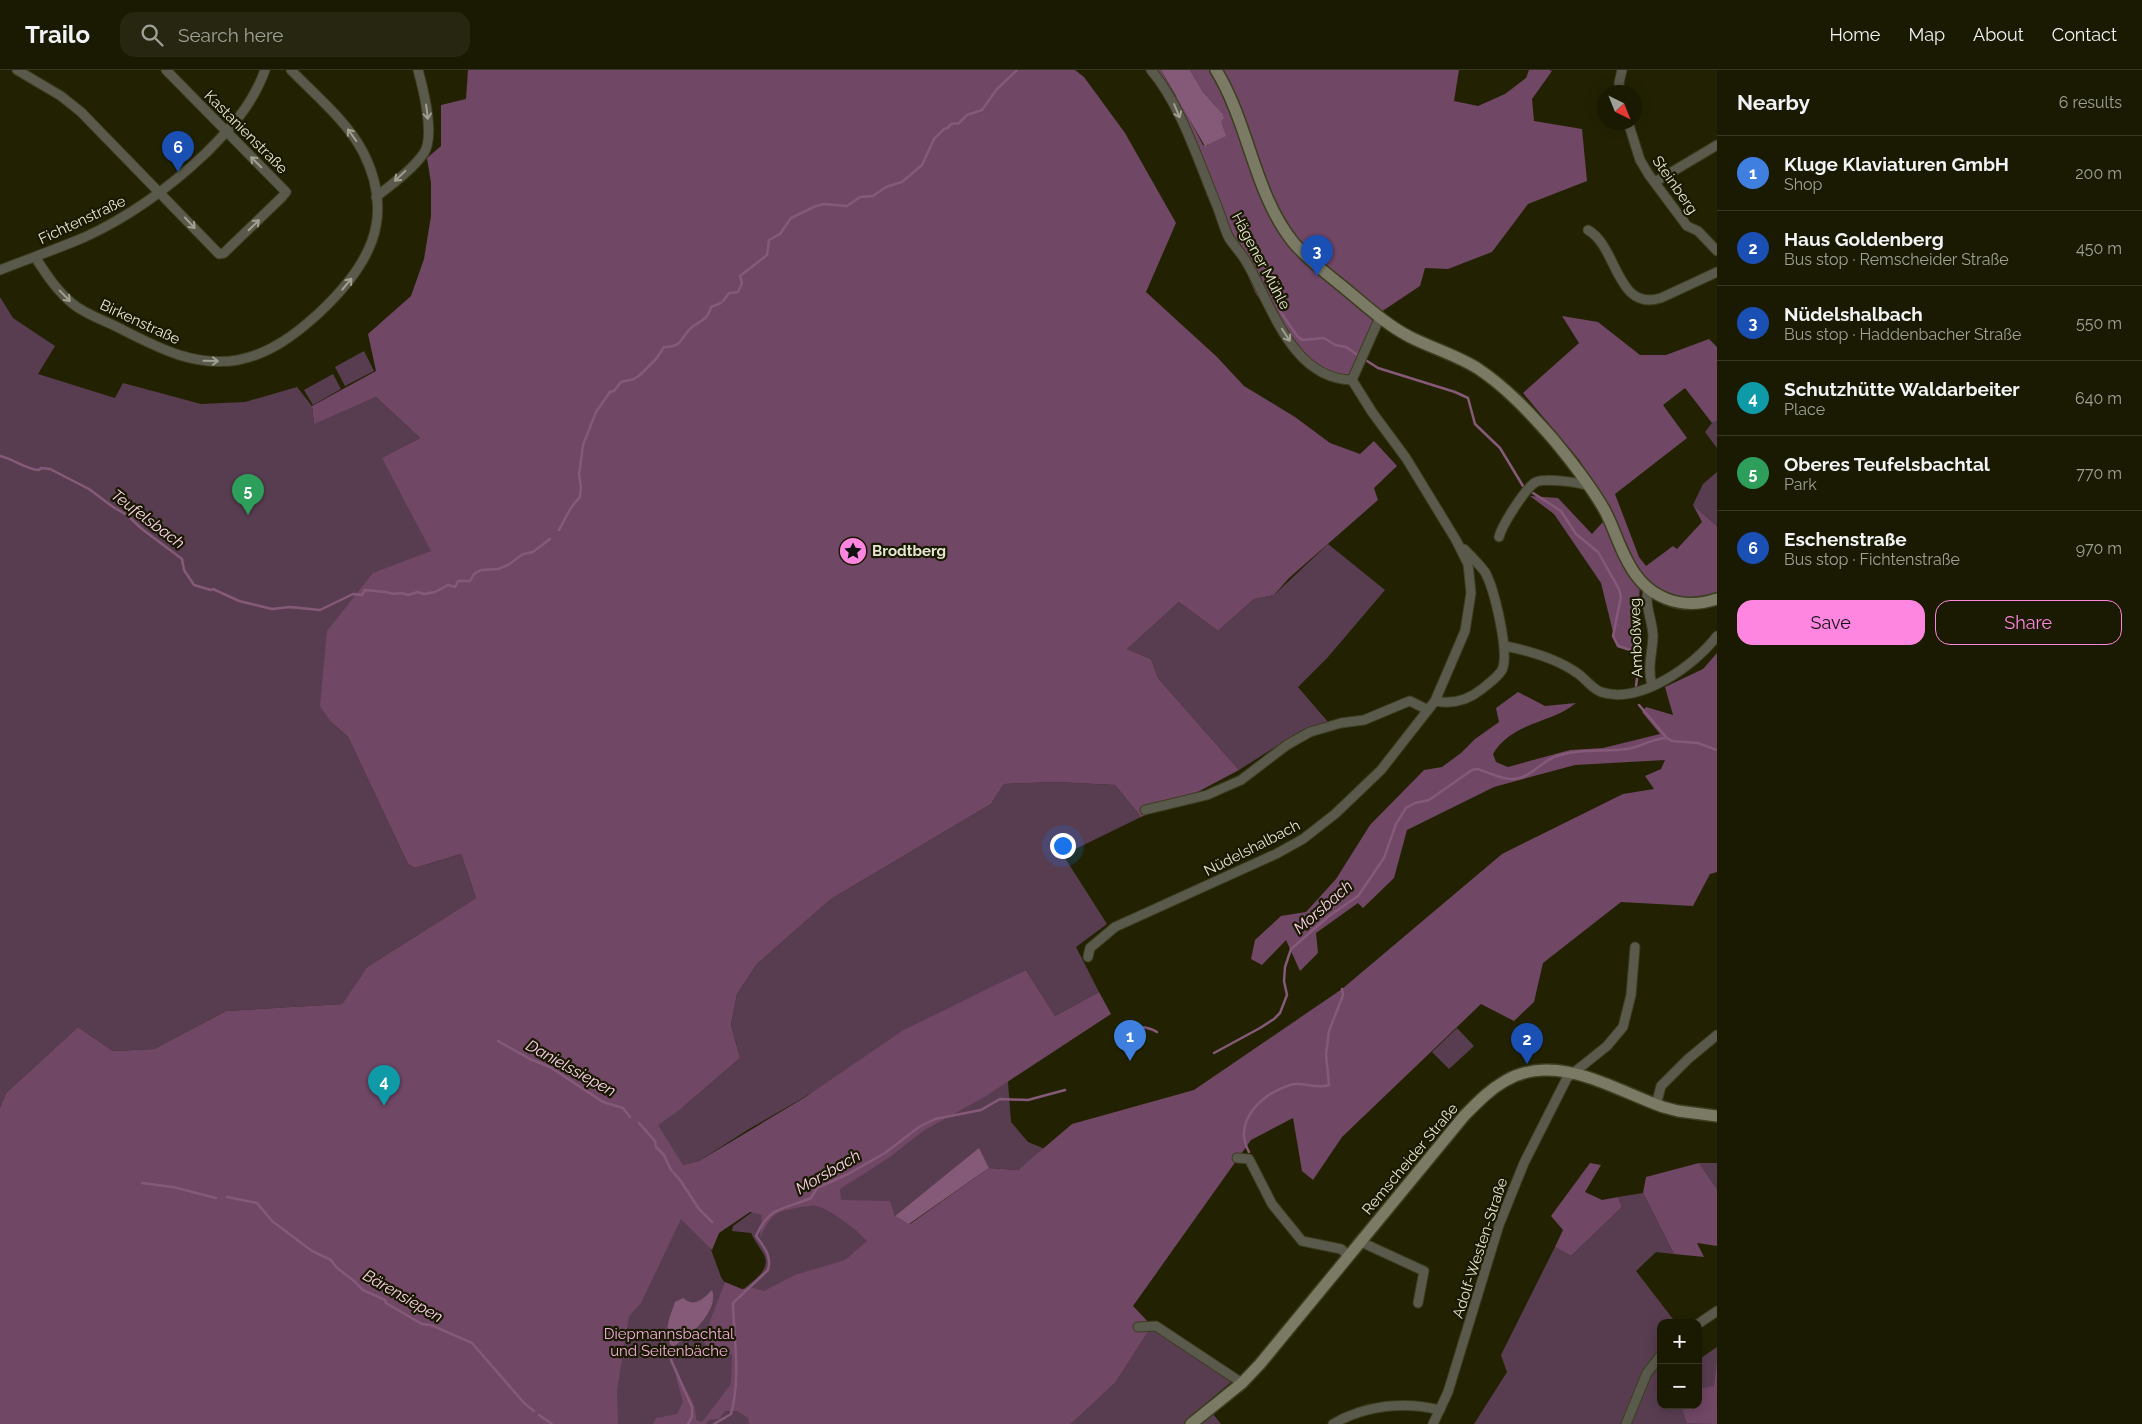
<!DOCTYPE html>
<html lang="en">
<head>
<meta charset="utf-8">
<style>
	:root { --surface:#1a1a02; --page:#272711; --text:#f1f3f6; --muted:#9fa199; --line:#383824; --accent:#fe86e0 }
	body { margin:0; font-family:Raleway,sans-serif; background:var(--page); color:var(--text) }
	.controls { position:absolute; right:15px; bottom:15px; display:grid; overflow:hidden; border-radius:10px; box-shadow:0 2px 12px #0003 }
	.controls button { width:45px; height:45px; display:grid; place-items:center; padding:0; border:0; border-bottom:1px solid var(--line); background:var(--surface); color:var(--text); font:25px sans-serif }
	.compass { position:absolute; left:1597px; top:15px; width:45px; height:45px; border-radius:50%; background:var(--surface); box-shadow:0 2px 12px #0003; rotate:137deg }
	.you { position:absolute; left:1062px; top:775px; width:18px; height:18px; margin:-12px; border:4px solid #fff; border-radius:50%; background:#1a73e8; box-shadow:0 0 0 8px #1a73e833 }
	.badge { display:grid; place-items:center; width:32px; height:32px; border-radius:50%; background:var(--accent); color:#fff; font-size:16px; font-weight:700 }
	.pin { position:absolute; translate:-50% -41px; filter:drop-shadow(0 1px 2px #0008) }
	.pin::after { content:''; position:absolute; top:26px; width:18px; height:15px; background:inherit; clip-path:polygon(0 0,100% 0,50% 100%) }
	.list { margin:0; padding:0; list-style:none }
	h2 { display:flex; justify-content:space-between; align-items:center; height:65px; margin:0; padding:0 20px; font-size:21px }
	h2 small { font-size:16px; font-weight:400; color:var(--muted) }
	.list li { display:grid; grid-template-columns:32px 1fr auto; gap:15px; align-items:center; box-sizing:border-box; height:75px; padding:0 20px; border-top:1px solid var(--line) }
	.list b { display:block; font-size:19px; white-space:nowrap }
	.list p { margin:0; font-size:16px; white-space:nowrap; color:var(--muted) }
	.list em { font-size:16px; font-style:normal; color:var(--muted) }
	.actions { display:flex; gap:10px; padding:15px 20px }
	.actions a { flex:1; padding:11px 0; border:1px solid var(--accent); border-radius:15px; text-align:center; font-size:18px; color:var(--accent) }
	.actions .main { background:var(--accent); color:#111 }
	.icon { flex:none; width:28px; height:28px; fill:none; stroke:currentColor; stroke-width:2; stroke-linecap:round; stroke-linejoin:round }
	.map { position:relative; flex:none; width:1717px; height:1354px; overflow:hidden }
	header { display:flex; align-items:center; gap:30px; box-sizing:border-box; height:70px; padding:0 25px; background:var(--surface); border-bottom:1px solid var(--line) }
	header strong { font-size:24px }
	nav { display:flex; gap:28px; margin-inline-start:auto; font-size:18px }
	.search { width:350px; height:45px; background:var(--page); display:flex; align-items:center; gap:12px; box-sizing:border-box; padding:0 18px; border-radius:15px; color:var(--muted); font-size:19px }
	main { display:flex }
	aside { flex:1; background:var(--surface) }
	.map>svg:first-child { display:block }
	.green { fill:#583d50 }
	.forest { fill:#704765 }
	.water { fill:#855a79 }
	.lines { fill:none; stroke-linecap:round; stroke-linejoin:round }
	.stream { stroke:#855a79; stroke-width:2.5 }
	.street-casing { stroke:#3d3d20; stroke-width:11 }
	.secondary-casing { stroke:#3d3d20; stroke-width:14 }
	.street { stroke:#5a5a4c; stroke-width:9 }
	.secondary { stroke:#7b7b65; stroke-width:11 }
	.oneway { stroke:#a0a090 }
	.labels { text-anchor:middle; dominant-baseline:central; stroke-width:4.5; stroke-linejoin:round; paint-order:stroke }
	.street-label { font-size:15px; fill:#e5e6d4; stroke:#191800 }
	.poi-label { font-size:15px; font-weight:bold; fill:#e5e6d4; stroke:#191800; text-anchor:start }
	.park-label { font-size:15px; fill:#f2aedf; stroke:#191800 }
	.water-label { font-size:16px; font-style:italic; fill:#fdd3f0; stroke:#191800 }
</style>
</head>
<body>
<header>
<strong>Trailo</strong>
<div class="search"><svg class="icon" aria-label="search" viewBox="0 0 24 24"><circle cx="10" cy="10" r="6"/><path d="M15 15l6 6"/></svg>Search here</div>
<nav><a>Home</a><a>Map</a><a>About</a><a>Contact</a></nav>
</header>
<main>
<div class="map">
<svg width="1717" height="1354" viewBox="0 0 1717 1354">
	<rect width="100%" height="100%" fill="#222203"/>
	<g class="green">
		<path d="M0,227L13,248L55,276L38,304L115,328L123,313L201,334L245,332L297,317L312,336L314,353L376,327L420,368L383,388L432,481L330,651L348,667L408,794L415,798L461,784L476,828L367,897L342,934L226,941L154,979L113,981L78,957L6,1023L0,1038Z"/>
		<path d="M364,281L374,301L345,316L335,297Z"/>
		<path d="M333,304L341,319L313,335L304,320Z"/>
		<path d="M1717,351V378L1705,362L1712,353Z"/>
		<path d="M1717,402V456L1693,435L1703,414Z"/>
		<path d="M1328,474L1385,520L1328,587L1298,617L1328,652L1302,660L1239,700L1158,608L1151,589L1127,579L1179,532L1218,561L1254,529L1274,525Z"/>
		<path d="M1055,712L1115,715L1141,747L1063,785L1107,854L1076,877L1099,922L1055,946L1026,900L749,1059L699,1091L683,1095L678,1089L721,1207L725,1213L742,1220C753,1211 773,1199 763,1183C759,1176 754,1170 751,1163L732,1161L733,1156L755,1140L1006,985L1011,1052L1028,1072L1045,1079L1018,1100L989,1098L979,1079L895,1146L894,1142L898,1192L769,1354H538L643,1063L681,1039L740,988L731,955L737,924L757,894L831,829L991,734L1004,714Z"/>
		<path d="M1457,958L1474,976L1449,999L1432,982Z"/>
		<path d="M1699,1093H1717V1119Z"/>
		<path d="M1643,1123L1674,1184L1656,1182L1636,1201L1676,1253H1661V1335H1698V1290L1717,1277V1354H1474L1507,1302L1501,1285L1555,1177L1571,1186L1622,1137L1618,1127Z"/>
		<path d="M1152,1256L1231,1312L1205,1334L1221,1354H1071L1115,1313Z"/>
	</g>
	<g class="forest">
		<path d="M468,0H1075L1084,7L1125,63L1176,153L1146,222L1217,287L1244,316L1295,347L1330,373L1360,384L1374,371L1397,396L1374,418L1378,430L1289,508L1274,525L1254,529L1218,561L1179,532L1127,579L1151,589L1158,608L1239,700L1192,725L1141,747L1115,715L1055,712L1004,714L991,734L831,829L757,894L737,924L731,955L740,988L681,1039L658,1055L683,1095L699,1091L807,1026L902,961L1026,900L1055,946L1099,922L1111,944L986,1026L923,1061L890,1087L840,1119L841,1130L890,1131L895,1146L910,1154L989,1098L1018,1100L1072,1054L1194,1020L1342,919L1502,784L1623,724L1654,719L1645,706L1661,699L1665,690L1575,695L1494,717L1407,760L1394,808L1363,838L1358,833L1316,863L1318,883L1300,901L1286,870L1262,895L1251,889L1255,870L1281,846L1306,842L1336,809L1370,755L1424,700L1442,697L1461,683L1475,669L1499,652L1496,638L1518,622L1545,636L1576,633C1551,654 1513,651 1493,684L1496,692L1508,697L1570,680L1603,678L1660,664L1642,642L1646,637L1673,645L1665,617L1703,599L1717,583V802L1710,804L1693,836L1621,832L1543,893L1534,932L1514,951L1481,934L1342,1067L1313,1110L1302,1101L1293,1048L1251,1070L1133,1236L1152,1256L1115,1313L1071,1354H749L748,1348L737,1341H725L719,1349L709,1350L706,1354H653L656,1348L677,1344L683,1332L675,1304C685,1319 697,1332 696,1350L702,1352L731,1314L732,1285L706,1276L703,1269L725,1212L742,1219L753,1218L764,1221L795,1205L845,1190L867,1171C860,1162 827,1137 816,1136C809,1135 784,1140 778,1143C769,1148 763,1160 760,1169L762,1145L750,1142L719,1163L712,1180L681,1149L641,1233L629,1246L617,1320L618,1354H0V1038L6,1023L78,957L113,981L154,979L226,941L342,934L367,897L476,828L461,784L415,798L408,794L348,667L330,651L320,636L327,561L373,503L431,481L382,388L420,368L376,327L314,354L312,336L376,301L368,264L411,226L424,189L431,146V113L427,88L441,76V35L466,29Z"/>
		<path d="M1150,0H1161L1176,27H1178L1203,75L1207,76L1221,52L1222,43L1203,22L1190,0H1459L1454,31L1478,36L1505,24L1526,8L1529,0H1549L1552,1L1532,29L1534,51L1582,59L1587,111L1528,134L1492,182L1448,199L1425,198L1420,216L1375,246L1351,310L1321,301L1291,274L1256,224L1168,26Z"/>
		<path d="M1562,246L1598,252L1640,285H1666L1709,269L1717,277V351L1712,353L1685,318L1663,335L1687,368L1615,424L1639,487L1646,496L1673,476L1677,479L1702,452L1693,435L1717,456V527L1676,529L1640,509L1637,584L1616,574L1601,513L1554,444L1530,426L1558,428L1592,464L1611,443L1580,391L1523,323L1579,273Z"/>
		<path d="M1590,1093L1601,1095L1585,1122L1602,1130L1618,1127L1622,1137L1571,1186L1555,1177L1563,1160L1551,1146Z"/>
		<path d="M1699,1093L1717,1119V1176L1697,1173L1704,1187L1674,1184L1643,1123L1646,1107Z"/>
		<path d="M1717,1289V1354L1687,1353L1681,1335H1698V1319L1714,1316Z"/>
	</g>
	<g class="water">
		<path d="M1161,0H1190L1203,22L1222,43L1224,48L1221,52L1226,66L1207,75L1206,78Z"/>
		<path d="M979,1078L989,1098L909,1154L895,1146Z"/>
		<path d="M712,1220C720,1240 688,1269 672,1277C662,1263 670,1247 675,1232L683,1228C695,1238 703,1229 712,1220Z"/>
	</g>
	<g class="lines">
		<g class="stream">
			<path d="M1264,193C1270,226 1278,240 1298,267L1302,270L1324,268L1335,275L1346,277L1359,286"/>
			<path d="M723,231L729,223L738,222L742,213L740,206L767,185L769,170L780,164L791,148L816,136L824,134L847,136L860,127L873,126L886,117L902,112L922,95L934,69L944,59L948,58L951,54L959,53L967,45L982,40L997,19L1017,0"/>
			<path d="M1364,289L1378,298L1455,322L1468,328L1475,354L1500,378L1523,416"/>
			<path d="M0,386C14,389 25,399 39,400L41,398L50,399L89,419L113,437L127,445L142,459L182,489L184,500L194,515L211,520L213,519L239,531L272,539L290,537L320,540L353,524L362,525L365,520L386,522L393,524L402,523L408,525L418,522L424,524L435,522L448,515L455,517L458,511H470L474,504L481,500L498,499L508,495L523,484L533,482L550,469"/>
			<path d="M1533,423L1561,441L1576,464L1598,482L1619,519L1621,527L1613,566L1618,576L1639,583L1640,586L1636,616"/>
			<path d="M559,460C567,447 568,438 580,427L581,417L579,405L583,375L596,342L610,322L614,321L621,312L634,309L640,305L656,289L664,277C684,277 680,267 692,257C702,250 708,249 711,237L721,233"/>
			<path d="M1639,635L1667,668"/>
			<path d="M1119,963C1133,957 1144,954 1157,962"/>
			<path d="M498,971L530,989L550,997L603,1032L623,1038L630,1047"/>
			<path d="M1214,983L1260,958L1274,949L1280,943L1287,925L1284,911L1285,897L1291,879L1329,846L1358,826L1384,788L1396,754L1406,738L1415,733L1429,730L1472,700L1477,699C1488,702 1502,710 1514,709C1530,708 1540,693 1554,687C1577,678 1604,682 1627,679C1641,677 1653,668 1667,668L1672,671L1698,673L1717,680"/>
			<path d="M639,1053L655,1071L656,1077L664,1085L671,1100L680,1110L699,1139L712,1152"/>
			<path d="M1249,1082C1232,1051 1262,1024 1290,1015C1302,1011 1317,1020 1329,1015L1326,984L1329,961L1343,925L1342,919"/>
			<path d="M142,1113L173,1117L216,1128"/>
			<path d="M227,1127L257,1133L272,1151L312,1181L331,1190L336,1197L354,1211L363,1220L385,1230L386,1233L422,1254L431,1255L472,1273L525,1334L534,1341"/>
			<path d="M672,1277L671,1290L692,1337V1347L688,1354"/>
			<path d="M539,1345L552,1354"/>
			<path d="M714,1354L731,1344C741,1307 734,1271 733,1233L768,1200C772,1186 764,1177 756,1166C770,1135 784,1140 811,1128L817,1118L848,1104L885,1083L919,1057L935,1049L981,1040L1000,1029L1028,1030L1065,1020"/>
		</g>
		<defs>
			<g id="street">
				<path d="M17,0L61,26L81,42L219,184L224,183L282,127L286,122L166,0"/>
				<path d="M1151,0C1181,35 1199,93 1217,136C1221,146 1224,158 1229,168C1234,176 1242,184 1247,193C1272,236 1292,309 1352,310"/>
				<path d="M1620,22L1619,13L1622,0"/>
				<path d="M1628,52L1640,90L1649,105L1687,156L1698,161L1717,181"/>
				<path d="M1655,112L1717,75"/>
				<path d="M376,127C392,114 412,100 424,83C435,66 423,18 418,0"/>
				<path d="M1588,160C1618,177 1616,242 1661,228L1717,202"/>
				<path d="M35,187C46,204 57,221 73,234C84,243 100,249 113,255C153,275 192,298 238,290C270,284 296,264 319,243C368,197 397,149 363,82C347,51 315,25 291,0"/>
				<path d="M0,200C28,189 57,179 85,167C131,146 170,117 206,83C231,58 253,34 265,0"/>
				<path d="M1499,467C1502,455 1526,417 1536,412C1545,408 1582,412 1590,417"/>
				<path d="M1648,519C1644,537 1653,550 1653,567C1652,585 1647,598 1652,615"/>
				<path d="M1505,576C1530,581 1556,588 1577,603C1586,609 1591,618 1601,622C1640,635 1695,595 1717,566"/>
				<path d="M1435,631C1453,635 1468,630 1482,619C1488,614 1498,607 1502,600C1510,583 1494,518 1485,502C1479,494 1471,486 1464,479"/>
				<path d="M1145,740L1207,725L1241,710L1287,675L1310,662L1341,653L1364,650L1407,632L1410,631L1428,640"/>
				<path d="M1088,887L1090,878L1115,857L1276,784L1303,769L1335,744L1381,700L1435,631L1465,561L1471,523L1468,494L1456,470L1406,388L1372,342L1352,310L1380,247"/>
				<path d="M1656,1035L1661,1016L1688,989L1717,965"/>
				<path d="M1237,1088L1249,1089L1272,1134L1302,1171L1341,1179L1349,1186"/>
				<path d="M1361,1172L1424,1201L1418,1233"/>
				<path d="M1698,1254L1717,1241"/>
				<path d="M1138,1257L1156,1256L1242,1313"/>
				<path d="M1333,1354C1365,1335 1405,1331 1440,1340"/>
				<path d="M1433,1354L1448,1322L1499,1155L1524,1093L1567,1008L1607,976L1623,957L1631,925L1635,877"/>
				<path d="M1626,1354L1647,1303L1661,1285"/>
			</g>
			<g id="secondary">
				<path d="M1216,0C1249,54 1254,123 1293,172C1307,189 1325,202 1342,216C1364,234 1385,254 1410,267C1432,278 1456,285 1477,298C1506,317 1530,343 1553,369C1572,392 1591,416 1605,441C1614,458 1619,477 1629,494C1647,528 1681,541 1717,529"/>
				<path d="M1191,1354L1242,1313L1260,1294L1464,1046C1477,1033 1489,1020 1505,1011C1555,981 1615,1020 1663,1037L1678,1041L1717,1046"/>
			</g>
		</defs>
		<use href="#street" class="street-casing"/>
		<use href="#secondary" class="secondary-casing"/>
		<use href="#street" class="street"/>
		<use href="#secondary" class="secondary"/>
	</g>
	<defs><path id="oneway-shaft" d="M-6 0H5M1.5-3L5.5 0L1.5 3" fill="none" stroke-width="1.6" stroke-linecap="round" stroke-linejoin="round" transform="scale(1.25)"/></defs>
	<g class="oneway">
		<use href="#oneway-shaft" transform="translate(1177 41) rotate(67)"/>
		<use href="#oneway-shaft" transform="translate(427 42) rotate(83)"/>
		<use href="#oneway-shaft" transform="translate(352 65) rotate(-126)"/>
		<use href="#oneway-shaft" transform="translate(256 92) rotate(-135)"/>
		<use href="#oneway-shaft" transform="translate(400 106) rotate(137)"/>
		<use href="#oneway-shaft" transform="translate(190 153) rotate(47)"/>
		<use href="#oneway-shaft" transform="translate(254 155) rotate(-44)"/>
		<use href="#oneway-shaft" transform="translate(347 214) rotate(-50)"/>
		<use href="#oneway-shaft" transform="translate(65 226) rotate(46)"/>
		<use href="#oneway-shaft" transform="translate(1286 265) rotate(57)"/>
		<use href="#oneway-shaft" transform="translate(211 291) rotate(1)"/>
	</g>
	<defs>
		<symbol id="sight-disc" viewBox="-11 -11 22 22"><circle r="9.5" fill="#fe86e0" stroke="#191800"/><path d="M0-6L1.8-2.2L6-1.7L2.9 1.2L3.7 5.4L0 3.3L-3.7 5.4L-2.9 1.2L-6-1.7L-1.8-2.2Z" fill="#111"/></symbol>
	</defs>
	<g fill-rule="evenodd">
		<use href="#sight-disc" x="837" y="465" width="32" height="32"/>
	</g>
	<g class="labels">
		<g class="street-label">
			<text transform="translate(246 62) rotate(45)">Kastanienstraße</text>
			<text transform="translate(1675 115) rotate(55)">Steinberg</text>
			<text transform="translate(82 150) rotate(-25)">Fichtenstraße</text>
			<text transform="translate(1261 191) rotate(62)">Hägener Mühle</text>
			<text transform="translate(140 252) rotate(25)">Birkenstraße</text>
			<text transform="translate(1636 568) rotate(-92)">Amboßweg</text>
			<text transform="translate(1252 778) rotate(-27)">Nüdelshalbach</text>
			<text transform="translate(1410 1089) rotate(-50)">Remscheider Straße</text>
			<text transform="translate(1480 1178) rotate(-72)">Adolf-Westen-Straße</text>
		</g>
		<g class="poi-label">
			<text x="872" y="481">Brodtberg</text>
		</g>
		<g class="park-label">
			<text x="669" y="1264">Diepmannsbachtal<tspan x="669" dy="17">und Seitenbäche</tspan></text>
		</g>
		<g class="water-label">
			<text transform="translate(148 449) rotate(37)">Teufelsbach</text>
			<text transform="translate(1323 837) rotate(-41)">Morsbach</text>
			<text transform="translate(571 998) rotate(29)">Danielssiepen</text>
			<text transform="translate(828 1102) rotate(-30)">Morsbach</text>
			<text transform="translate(403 1226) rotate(30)">Bärensiepen</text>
		</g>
	</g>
</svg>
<div class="controls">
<button>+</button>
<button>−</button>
</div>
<svg class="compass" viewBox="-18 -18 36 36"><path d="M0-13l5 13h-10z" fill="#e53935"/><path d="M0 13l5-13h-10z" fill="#9fa199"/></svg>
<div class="you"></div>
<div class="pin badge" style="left:1130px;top:991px;background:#3f7fe0">1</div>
<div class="pin badge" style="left:1527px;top:994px;background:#1a4fb4">2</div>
<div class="pin badge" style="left:1317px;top:206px;background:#1a4fb4">3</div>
<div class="pin badge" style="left:384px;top:1036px;background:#0f9aa8">4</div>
<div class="pin badge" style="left:248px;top:445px;background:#2e9e5b">5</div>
<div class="pin badge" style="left:178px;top:102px;background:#1a4fb4">6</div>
</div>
<aside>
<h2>Nearby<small>6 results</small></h2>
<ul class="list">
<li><span class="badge" style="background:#3f7fe0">1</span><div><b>Kluge Klaviaturen GmbH</b><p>Shop</p></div><em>200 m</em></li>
<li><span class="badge" style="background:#1a4fb4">2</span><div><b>Haus Goldenberg</b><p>Bus stop · Remscheider Straße</p></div><em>450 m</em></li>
<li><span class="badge" style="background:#1a4fb4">3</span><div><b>Nüdelshalbach</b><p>Bus stop · Haddenbacher Straße</p></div><em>550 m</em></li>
<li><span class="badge" style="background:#0f9aa8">4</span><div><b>Schutzhütte Waldarbeiter</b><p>Place</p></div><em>640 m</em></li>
<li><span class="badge" style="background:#2e9e5b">5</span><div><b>Oberes Teufelsbachtal</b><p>Park</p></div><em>770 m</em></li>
<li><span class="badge" style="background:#1a4fb4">6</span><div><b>Eschenstraße</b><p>Bus stop · Fichtenstraße</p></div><em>970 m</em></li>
</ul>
<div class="actions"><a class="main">Save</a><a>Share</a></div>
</aside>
</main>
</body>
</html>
